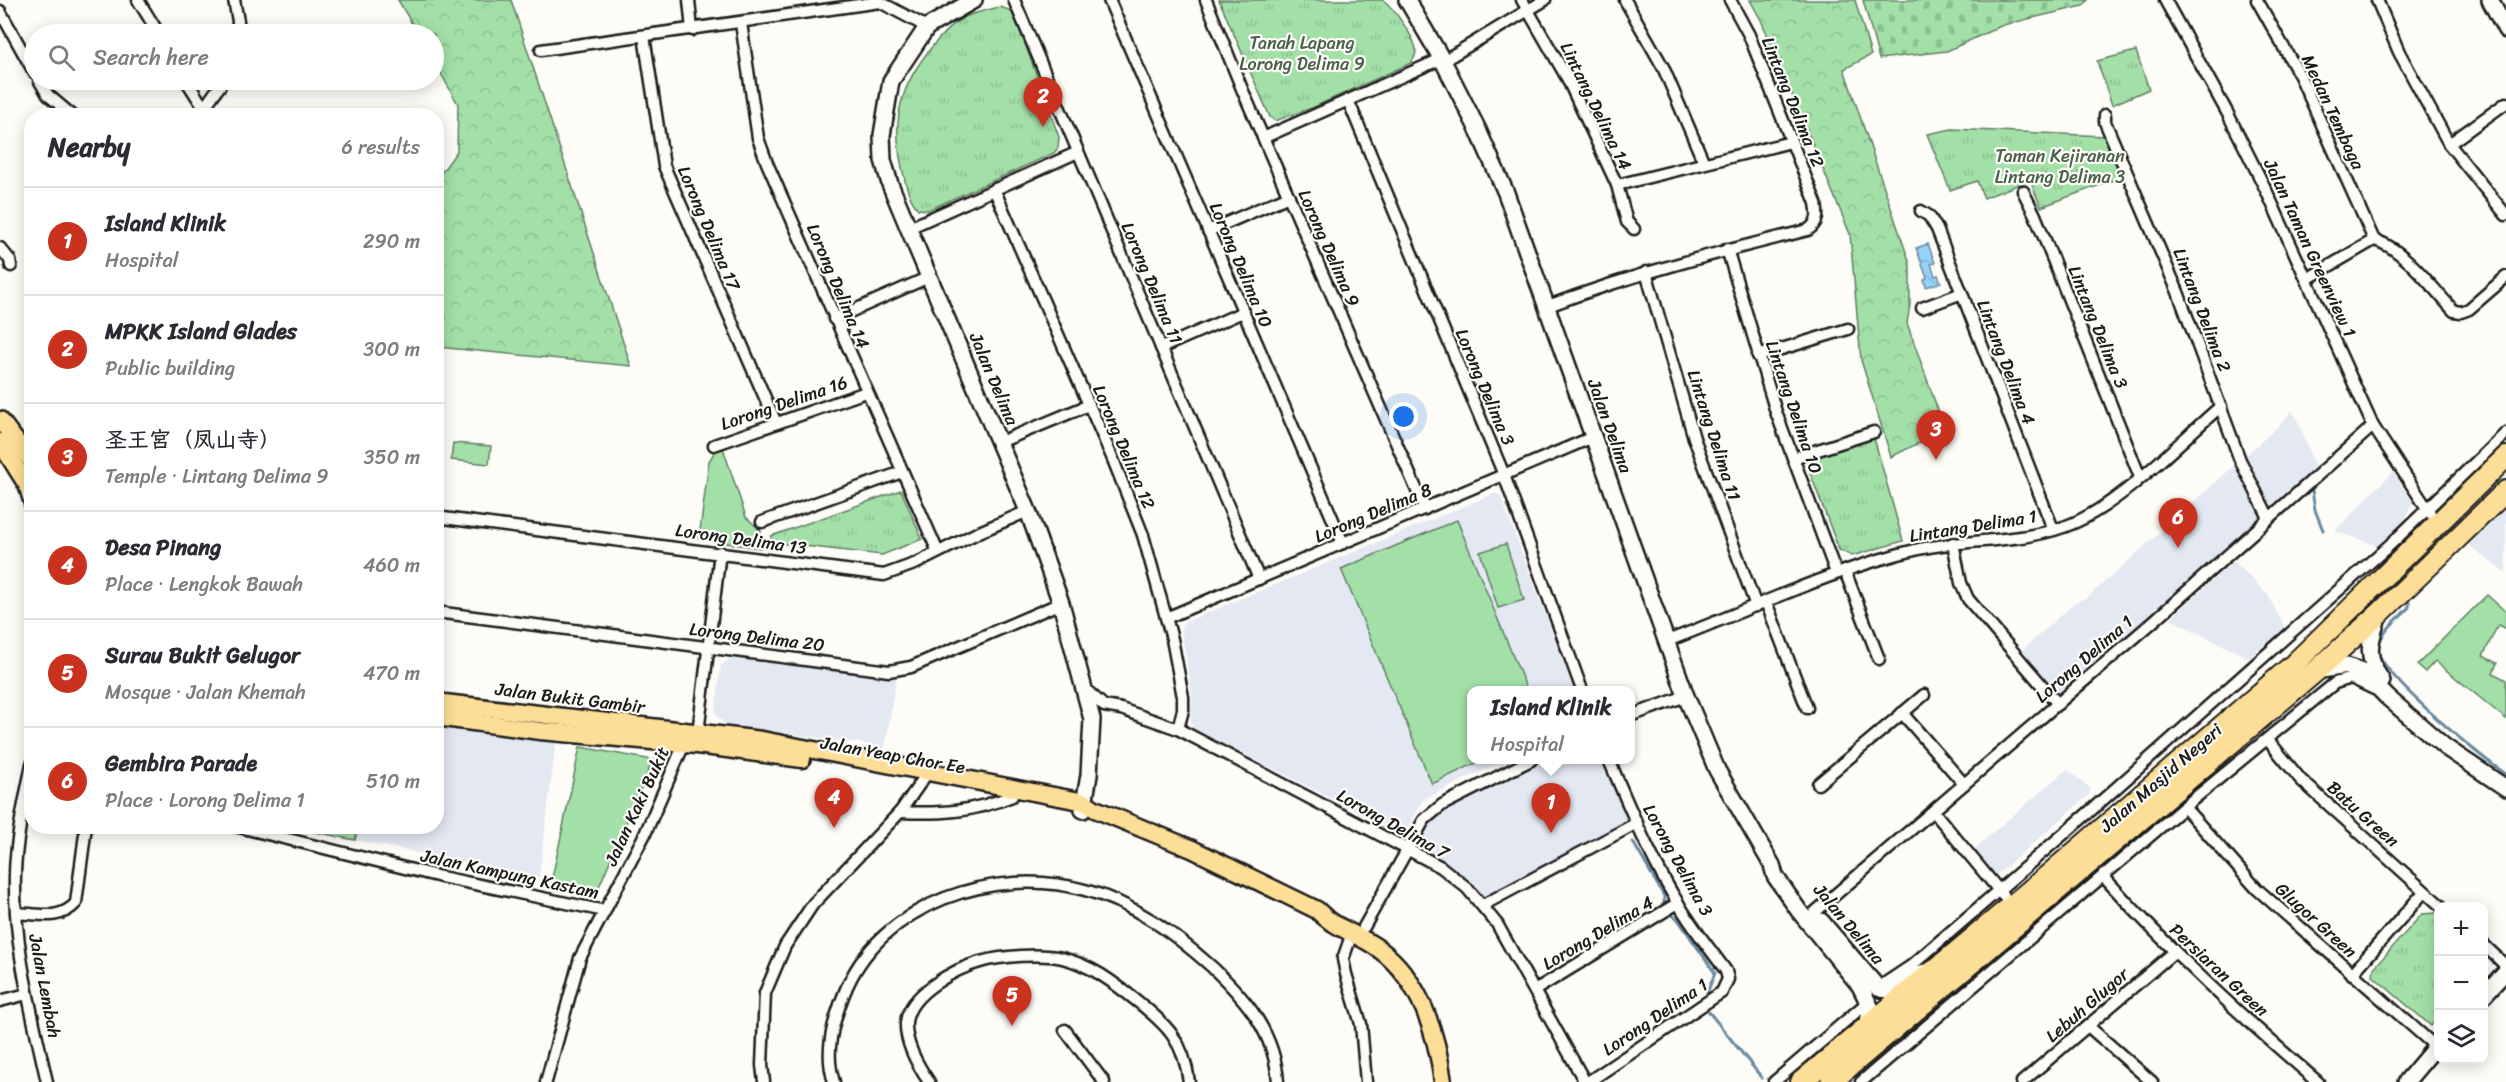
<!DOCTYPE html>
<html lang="en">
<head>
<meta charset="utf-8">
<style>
	:root { --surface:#fff; --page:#f7f7f7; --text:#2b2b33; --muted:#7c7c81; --line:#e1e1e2; --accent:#c8321e }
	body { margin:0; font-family:Sriracha,"LXGW WenKai TC",sans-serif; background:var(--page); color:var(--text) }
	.controls { position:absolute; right:18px; bottom:18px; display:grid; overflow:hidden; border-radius:12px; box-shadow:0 3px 15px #0003 }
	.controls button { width:54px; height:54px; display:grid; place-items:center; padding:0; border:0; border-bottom:2px solid var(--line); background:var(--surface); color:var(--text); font:30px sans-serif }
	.you { position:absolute; left:1404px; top:417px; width:21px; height:21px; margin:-15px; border:4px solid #fff; border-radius:50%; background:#1a73e8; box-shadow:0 0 0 9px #1a73e833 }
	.badge { display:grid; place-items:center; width:39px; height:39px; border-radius:50%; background:var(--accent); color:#fff; font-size:20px; font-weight:700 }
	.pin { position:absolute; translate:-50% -50px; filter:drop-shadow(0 2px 3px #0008) }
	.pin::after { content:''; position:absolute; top:32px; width:21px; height:18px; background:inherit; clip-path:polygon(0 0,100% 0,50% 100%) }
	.popup { position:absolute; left:1467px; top:686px; width:168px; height:78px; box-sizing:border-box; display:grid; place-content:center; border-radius:12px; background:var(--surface); filter:drop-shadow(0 2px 4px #0005); font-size:20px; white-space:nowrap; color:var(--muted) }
	.popup b { font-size:22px; color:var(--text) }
	.popup::after { content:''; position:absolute; left:50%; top:100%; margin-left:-12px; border:12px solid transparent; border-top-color:var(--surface) }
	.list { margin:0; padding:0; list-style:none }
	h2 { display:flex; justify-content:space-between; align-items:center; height:78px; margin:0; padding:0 24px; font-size:26px }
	h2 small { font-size:20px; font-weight:400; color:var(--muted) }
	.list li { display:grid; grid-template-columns:39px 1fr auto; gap:18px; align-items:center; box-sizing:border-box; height:108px; padding:0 24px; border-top:2px solid var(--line) }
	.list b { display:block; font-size:22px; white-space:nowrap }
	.list p { margin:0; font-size:20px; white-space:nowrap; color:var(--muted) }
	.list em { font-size:20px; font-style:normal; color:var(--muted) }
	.icon { flex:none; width:33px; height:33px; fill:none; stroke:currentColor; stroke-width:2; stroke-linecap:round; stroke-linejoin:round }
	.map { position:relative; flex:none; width:2506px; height:1082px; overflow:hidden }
	.search { position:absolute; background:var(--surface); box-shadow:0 3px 15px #0003; left:24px; top:24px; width:420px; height:66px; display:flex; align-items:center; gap:15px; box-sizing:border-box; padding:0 21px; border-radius:33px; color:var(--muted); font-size:22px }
	.panel { position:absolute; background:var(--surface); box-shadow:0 3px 15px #0003; left:24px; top:108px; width:420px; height:726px; border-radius:24px }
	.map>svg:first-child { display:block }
	.built { fill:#e4e8f3 }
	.grass { fill:#a2e0a8; stroke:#5f7e62; stroke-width:1.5 }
	.forest { fill:url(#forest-crowns); stroke:#5f7e62; stroke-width:1.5 }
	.cemetery { fill:url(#cemetery-stones); stroke:#5f7e62; stroke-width:1.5 }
	.park { fill:url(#park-tufts); stroke:#5f7e62; stroke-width:1.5 }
	.water { fill:url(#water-waves); stroke:#6789a1; stroke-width:1.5 }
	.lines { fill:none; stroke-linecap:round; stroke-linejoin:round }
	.stream { stroke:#6789a1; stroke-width:3 }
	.street-casing { stroke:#1c1c1c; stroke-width:15 }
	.secondary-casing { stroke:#1c1c1c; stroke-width:20 }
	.primary-casing { stroke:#1c1c1c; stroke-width:21 }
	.highway-casing { stroke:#1c1c1c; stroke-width:24 }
	.street { stroke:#fdfcf7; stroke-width:10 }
	.secondary { stroke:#fdfcf7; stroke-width:15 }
	.primary { stroke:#fdde96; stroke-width:16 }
	.highway { stroke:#fdde96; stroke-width:20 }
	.labels { text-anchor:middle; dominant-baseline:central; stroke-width:4.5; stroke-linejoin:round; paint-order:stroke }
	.park-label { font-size:18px; fill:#4b614d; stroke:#fdfcf7 }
	.street-label { font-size:18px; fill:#1c1c1c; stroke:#fdfcf7 }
</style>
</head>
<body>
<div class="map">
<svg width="2506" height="1082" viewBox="0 0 2506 1082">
	<defs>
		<pattern id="forest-crowns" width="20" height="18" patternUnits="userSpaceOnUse" patternTransform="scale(1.5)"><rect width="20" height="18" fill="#a2e0a8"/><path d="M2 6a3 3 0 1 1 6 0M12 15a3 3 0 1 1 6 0" fill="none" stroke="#8bc090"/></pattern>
		<pattern id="cemetery-stones" width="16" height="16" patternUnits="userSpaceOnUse" patternTransform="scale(1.5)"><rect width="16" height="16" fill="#a2e0a8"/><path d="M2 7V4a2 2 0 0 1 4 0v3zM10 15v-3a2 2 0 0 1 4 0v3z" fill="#8bc090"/></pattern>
		<pattern id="park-tufts" width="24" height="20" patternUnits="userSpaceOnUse" patternTransform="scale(1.5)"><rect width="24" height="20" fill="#a2e0a8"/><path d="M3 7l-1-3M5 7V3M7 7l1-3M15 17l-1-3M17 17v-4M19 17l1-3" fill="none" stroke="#8bc090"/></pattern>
		<pattern id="water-waves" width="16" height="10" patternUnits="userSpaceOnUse" patternTransform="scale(1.5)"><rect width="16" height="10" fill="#99d2f9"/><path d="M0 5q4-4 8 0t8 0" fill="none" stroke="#83b4d5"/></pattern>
	</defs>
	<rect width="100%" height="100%" fill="#fdfcf7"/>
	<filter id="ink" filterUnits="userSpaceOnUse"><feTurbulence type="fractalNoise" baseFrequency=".0167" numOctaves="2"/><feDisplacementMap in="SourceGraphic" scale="12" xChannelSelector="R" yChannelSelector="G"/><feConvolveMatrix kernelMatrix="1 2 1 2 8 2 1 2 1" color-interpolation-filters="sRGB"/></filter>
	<g filter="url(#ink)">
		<g class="built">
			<path d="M2291,410L2296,417L2318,474L2058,704L2016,656L2074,603L2088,597L2285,420Z"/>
			<path d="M2393,472L2413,502L2405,519L2386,540L2378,546L2335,531Z"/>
			<path d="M1496,493L1501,497L1574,690H1472V760H1504L1423,800L1408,829L1402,832H1397L1193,728L1191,719L1192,694L1181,629L1185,622Z"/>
			<path d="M2506,502V574L2465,542Z"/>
			<path d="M2234,561L2268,595L2285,628L2249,658L2170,619Z"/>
			<path d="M734,656L896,679L884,754L873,751V745L726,725L715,713L721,665Z"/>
			<path d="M437,726L556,741L539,878L293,827L436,826Z"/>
			<path d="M1531,760H1609L1637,823L1483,905L1407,847L1424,820Z"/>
			<path d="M2067,769L2091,789L2089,795L1995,876L1973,850Z"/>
		</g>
		<g class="grass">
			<path d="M453,443L491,446L489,464L451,460Z"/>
			<path d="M723,448L746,517L761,531L760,548L699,539L709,461L715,451Z"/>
			<path d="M1457,520L1527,690H1472V760H1482L1432,784L1341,569Z"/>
			<path d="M1506,544L1524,600L1498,608L1480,552Z"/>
			<path d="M2487,595L2506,612V629L2498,625L2483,656L2497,663L2493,673L2506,680V719L2435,661L2425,672L2417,665Z"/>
			<path d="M580,747L653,760L598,889L551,883Z"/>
			<path d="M291,827L358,826V827L355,840Z"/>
		</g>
		<g class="forest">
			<path d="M398,0H511L631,366L437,347V179L457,151L458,104L434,61V34H418Z"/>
			<path d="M1750,0H1855L1871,55L1844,69L1910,264V305L1907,323L1945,430L1891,457L1861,360L1850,234L1761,20Z"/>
		</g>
		<path class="cemetery" d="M1863,0H2088L2083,6L2003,25L1947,51L1879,59Z"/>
		<g class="park">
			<path d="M1219,0H1383C1393,7 1415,38 1416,50C1416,56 1414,59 1411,63L1314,107L1275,121L1270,117Z"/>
			<path d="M1000,7L1012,11L1015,16L1059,137L1058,148L1054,153L928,210L918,209C908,198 905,181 902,167C891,119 901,85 931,48C941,36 951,24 965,17C976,12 988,10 1000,7Z"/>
			<path d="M2136,51L2149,89L2112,105L2097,61Z"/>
			<path d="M1952,129L2104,136L2121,177L2041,207L2030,180L1984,198L1977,181L1950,190L1927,134Z"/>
			<path d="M1874,438L1903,541L1852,556L1839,550L1808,467L1812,457Z"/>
			<path d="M901,490L922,539L882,555L770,542L771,536Z"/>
			<path d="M2436,913L2438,915V1018L2431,1026L2373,976L2374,968L2422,914Z"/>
		</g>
		<path class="water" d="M1928,244L1935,263L1931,264L1935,276L1938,275L1941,282L1926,287L1924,280L1927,278L1916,248Z"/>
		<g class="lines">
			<g class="stream">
				<path d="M2312,490L2315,510L2323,530"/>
				<path d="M2409,602V607C2399,618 2381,632 2378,647C2373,670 2484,760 2506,774"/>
				<path d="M1633,842L1664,896V902"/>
				<path d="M1670,914L1677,918L1715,973L1707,993"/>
				<path d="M1709,1012L1762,1078"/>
			</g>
			<defs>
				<g id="street">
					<path d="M138,0L159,34"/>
					<path d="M234,0L238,21L237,34"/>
					<path d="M689,0L692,30"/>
					<path d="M1014,0L1259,579"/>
					<path d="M1109,0L1343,543"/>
					<path d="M1206,0L1242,89L1425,509"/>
					<path d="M1522,0L1567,78L1617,185L1627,222L1634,229"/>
					<path d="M1625,0L1663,67L1704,163"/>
					<path d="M2165,0L2228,114L2266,190L2373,426L2430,513"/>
					<path d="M2257,0L2300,76L2374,240"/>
					<path d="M2377,0L2399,52L2449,144L2506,215"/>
					<path d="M0,11L34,72"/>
					<path d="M741,23L758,138L767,163L938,552"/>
					<path d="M644,36L664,166L776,423"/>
					<path d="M541,50L880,2L927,27"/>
					<path d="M1443,61L1545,0"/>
					<path d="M39,80L48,95L73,116"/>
					<path d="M186,80L204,108"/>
					<path d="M1348,100L1504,475L1582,690"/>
					<path d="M2105,115V122L2178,292L2240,460L2269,518"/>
					<path d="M194,116L204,108L224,80"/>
					<path d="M1263,138L1441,59"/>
					<path d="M2449,144L2506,103"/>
					<path d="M1617,185L1791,142"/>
					<path d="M994,189L1112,457L1143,535L1172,639L1183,697V710L1178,729"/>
					<path d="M2023,191L2035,215L2140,477"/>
					<path d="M1921,211L1929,216L1937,229L2053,529"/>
					<path d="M909,228L1078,152"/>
					<path d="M1208,231L1289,196"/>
					<path d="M0,248L10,260L11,266"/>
					<path d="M1727,249L1776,412L1836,573"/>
					<path d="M1646,272L1694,438L1756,606"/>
					<path d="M2307,279L2374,240C2403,247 2434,290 2454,311L2461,312L2469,309L2506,277"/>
					<path d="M1548,306C1633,274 1720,252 1808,230C1819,222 1818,215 1816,203L1749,35L1730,0"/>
					<path d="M1922,308L1962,293"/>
					<path d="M834,319L929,277"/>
					<path d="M1161,348L1243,312"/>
					<path d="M1758,356L1848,329"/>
					<path d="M1000,442L1089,405"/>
					<path d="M714,445L866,392"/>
					<path d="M1793,458L1874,432"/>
					<path d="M25,488L32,510"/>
					<path d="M436,517L884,575L917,563L977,533L1028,511"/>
					<path d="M762,522L902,472"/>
					<path d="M1953,543L1961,583L1968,599L2058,704"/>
					<path d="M1845,571L1879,659"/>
					<path d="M1766,602L1807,708"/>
					<path d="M436,612L889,671L911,667L1061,603"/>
					<path d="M1166,618L1593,437"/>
					<path d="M1667,641C1750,610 1832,569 1919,549C1970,538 2028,544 2076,522C2126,499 2178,443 2221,406"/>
					<path d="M1085,689L1104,706L1121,709L1178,729L1441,867L1467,888L1497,924L1585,1082"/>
					<path d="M1902,713L1964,784"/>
					<path d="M1630,716L1686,696"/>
					<path d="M698,733L720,552"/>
					<path d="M2268,740L2301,780L2441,906"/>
					<path d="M32,764C25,800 16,837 15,873C13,945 32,1013 47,1082"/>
					<path d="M1818,784L1924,695"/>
					<path d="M2184,807L2257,889L2436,1047"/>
					<path d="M900,812C942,814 973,812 1012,796"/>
					<path d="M1934,812L2011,905"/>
					<path d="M235,826L441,877L605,911"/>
					<path d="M2103,876C2171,952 2240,1015 2318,1082"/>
					<path d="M1483,905L1637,823"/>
					<path d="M16,913C39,914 60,921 76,903L86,826"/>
					<path d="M1814,913L2147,627L2373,426"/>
					<path d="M1364,927L1424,820L1442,805L1531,760"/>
					<path d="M1352,933L1343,959L1346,974L1361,1024L1366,1082"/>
					<path d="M2484,945L2506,966"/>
					<path d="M2352,974L2424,892"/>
					<path d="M1878,988L1911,966L2088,813L2393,542L2506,433"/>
					<path d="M1535,990L1678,903"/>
					<path d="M0,1001L27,994"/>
					<path d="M2088,1026L2152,1082"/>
					<path d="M1065,1030L1104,1082"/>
					<path d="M546,1082L580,958L645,834L684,744"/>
					<path d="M764,1082L762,1065L765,993L785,946L813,904L900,812L928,772"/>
					<path d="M834,1082C824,1052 833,1022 844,994C879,903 995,865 1085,890C1134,903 1175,934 1212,967C1246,999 1275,1033 1278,1082"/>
					<path d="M929,1082C918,1066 905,1043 906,1023C908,994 955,969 980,962C1001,956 1041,953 1062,958C1091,965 1113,982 1137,1001C1167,1025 1184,1041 1189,1082"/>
					<path d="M1588,1082L1722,992L1728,979L1726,971C1710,949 1692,927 1678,903C1650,858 1630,808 1609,760"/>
					<path d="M1774,1082L1869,1001"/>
					<path d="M1861,1082L2184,807L2335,683L2351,678L2374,689"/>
					<path d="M2022,1082L2173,953"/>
				</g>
				<g id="secondary">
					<path d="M974,0L927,27L891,81L882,135L883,160L890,184L916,246L1028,511L1061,603L1092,719L1089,775L1083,810"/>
					<path d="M1407,0L1443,61L1478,130L1506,193L1686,696L1717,770L1772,865L1775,876L1799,911L1860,986L1871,1008L1867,1026"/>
					<path d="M2490,0L2506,30"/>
					<path d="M2379,614C2370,642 2364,655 2382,681"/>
					<path d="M2316,671L2346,666L2362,671L2387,697L2445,747L2506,788"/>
					<path d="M1821,921L1878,988C1895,996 1909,976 1925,972"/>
					<path d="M2484,995L2506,971"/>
					<path d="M2406,1082L2438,1044"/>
				</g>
				<g id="primary">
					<path d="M0,420L32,462"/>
					<path d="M0,442L32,493"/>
					<path d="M436,702L762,740L1085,802L1095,809L1192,849L1317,910C1334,928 1359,934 1379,949C1420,979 1437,1034 1443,1082"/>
					<path d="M436,717L540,731L697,745L802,759"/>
				</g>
				<g id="highway">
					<path d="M1801,1082L2053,871L2294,664L2506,457"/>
					<path d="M1831,1082L2316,671L2379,614L2506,491"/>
				</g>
			</defs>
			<use href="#street" class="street-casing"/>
			<use href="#secondary" class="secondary-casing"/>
			<use href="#primary" class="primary-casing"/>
			<use href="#highway" class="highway-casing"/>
			<use href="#street" class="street"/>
			<use href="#secondary" class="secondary"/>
			<use href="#primary" class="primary"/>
			<use href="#highway" class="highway"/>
		</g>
	</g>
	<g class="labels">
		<g class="park-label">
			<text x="1302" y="43">Tanah Lapang<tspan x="1302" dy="21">Lorong Delima 9</tspan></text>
			<text x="2060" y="156">Taman Kejiranan<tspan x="2060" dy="21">Lintang Delima 3</tspan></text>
		</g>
		<g class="street-label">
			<text transform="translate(1793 102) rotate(68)">Lintang Delima 12</text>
			<text transform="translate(1596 106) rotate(64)">Lintang Delima 14</text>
			<text transform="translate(2333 112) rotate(65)">Medan Tembaga</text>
			<text transform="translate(709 228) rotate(67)">Lorong Delima 17</text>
			<text transform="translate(1329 248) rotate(66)">Lorong Delima 9</text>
			<text transform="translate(2310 248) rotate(65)">Jalan Taman Greenview 1</text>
			<text transform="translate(1241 265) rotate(67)">Lorong Delima 10</text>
			<text transform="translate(1152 283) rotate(67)">Lorong Delima 11</text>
			<text transform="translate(838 286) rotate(67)">Lorong Delima 14</text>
			<text transform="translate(2202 310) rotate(69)">Lintang Delima 2</text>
			<text transform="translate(2098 327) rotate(68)">Lintang Delima 3</text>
			<text transform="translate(2006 362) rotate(69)">Lintang Delima 4</text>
			<text transform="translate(994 379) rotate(67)">Jalan Delima</text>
			<text transform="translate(1485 387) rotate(67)">Lorong Delima 3</text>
			<text transform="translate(784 403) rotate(-19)">Lorong Delima 16</text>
			<text transform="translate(1794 407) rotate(71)">Lintang Delima 10</text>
			<text transform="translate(1610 426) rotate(70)">Jalan Delima</text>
			<text transform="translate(1714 435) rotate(72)">Lintang Delima 11</text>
			<text transform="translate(1124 447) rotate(67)">Lorong Delima 12</text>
			<text transform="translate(1373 513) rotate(-23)">Lorong Delima 8</text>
			<text transform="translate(1973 526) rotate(-9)">Lintang Delima 1</text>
			<text transform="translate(741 539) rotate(8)">Lorong Delima 13</text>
			<text transform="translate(757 637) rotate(7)">Lorong Delima 20</text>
			<text transform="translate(2084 659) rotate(-41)">Lorong Delima 1</text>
			<text transform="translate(570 698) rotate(7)">Jalan Bukit Gambir</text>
			<text transform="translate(893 755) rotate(10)">Jalan Yeap Chor Ee</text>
			<text transform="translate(2161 778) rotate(-41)">Jalan Masjid Negeri</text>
			<text transform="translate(637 806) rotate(-65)">Jalan Kaki Bukit</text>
			<text transform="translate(2363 814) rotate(42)">Batu Green</text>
			<text transform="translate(1393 824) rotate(29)">Lorong Delima 7</text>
			<text transform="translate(1678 860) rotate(61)">Lorong Delima 3</text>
			<text transform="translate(510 874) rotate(12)">Jalan Kampung Kastam</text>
			<text transform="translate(2316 920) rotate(42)">Glugor Green</text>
			<text transform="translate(1849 924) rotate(50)">Jalan Delima</text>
			<text transform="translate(1598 933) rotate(-31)">Lorong Delima 4</text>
			<text transform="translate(2219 970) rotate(43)">Persiaran Green</text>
			<text transform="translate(45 986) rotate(79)">Jalan Lembah</text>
			<text transform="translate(2087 1005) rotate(-41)">Lebuh Glugor</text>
			<text transform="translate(1655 1017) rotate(-34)">Lorong Delima 1</text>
		</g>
	</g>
</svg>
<div class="controls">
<button>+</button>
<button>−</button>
<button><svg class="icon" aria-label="layers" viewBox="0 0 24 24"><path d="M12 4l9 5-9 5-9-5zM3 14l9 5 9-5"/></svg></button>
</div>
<div class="you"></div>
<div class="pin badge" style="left:1551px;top:833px">1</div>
<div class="popup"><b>Island Klinik</b>Hospital</div>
<div class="pin badge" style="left:1043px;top:127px">2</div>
<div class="pin badge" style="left:1936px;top:460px">3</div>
<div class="pin badge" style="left:834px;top:828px">4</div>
<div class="pin badge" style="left:1012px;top:1026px">5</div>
<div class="pin badge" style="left:2178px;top:548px">6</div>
<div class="search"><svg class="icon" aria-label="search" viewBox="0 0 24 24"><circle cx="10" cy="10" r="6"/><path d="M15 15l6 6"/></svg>Search here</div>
<section class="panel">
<h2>Nearby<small>6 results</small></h2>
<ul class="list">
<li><span class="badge">1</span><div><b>Island Klinik</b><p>Hospital</p></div><em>290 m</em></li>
<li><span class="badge">2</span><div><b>MPKK Island Glades</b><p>Public building</p></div><em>300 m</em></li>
<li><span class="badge">3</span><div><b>圣王宫（凤山寺）</b><p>Temple · Lintang Delima 9</p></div><em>350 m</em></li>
<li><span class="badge">4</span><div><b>Desa Pinang</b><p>Place · Lengkok Bawah</p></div><em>460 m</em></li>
<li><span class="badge">5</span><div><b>Surau Bukit Gelugor</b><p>Mosque · Jalan Khemah</p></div><em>470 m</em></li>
<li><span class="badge">6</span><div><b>Gembira Parade</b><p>Place · Lorong Delima 1</p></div><em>510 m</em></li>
</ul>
</section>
</div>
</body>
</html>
